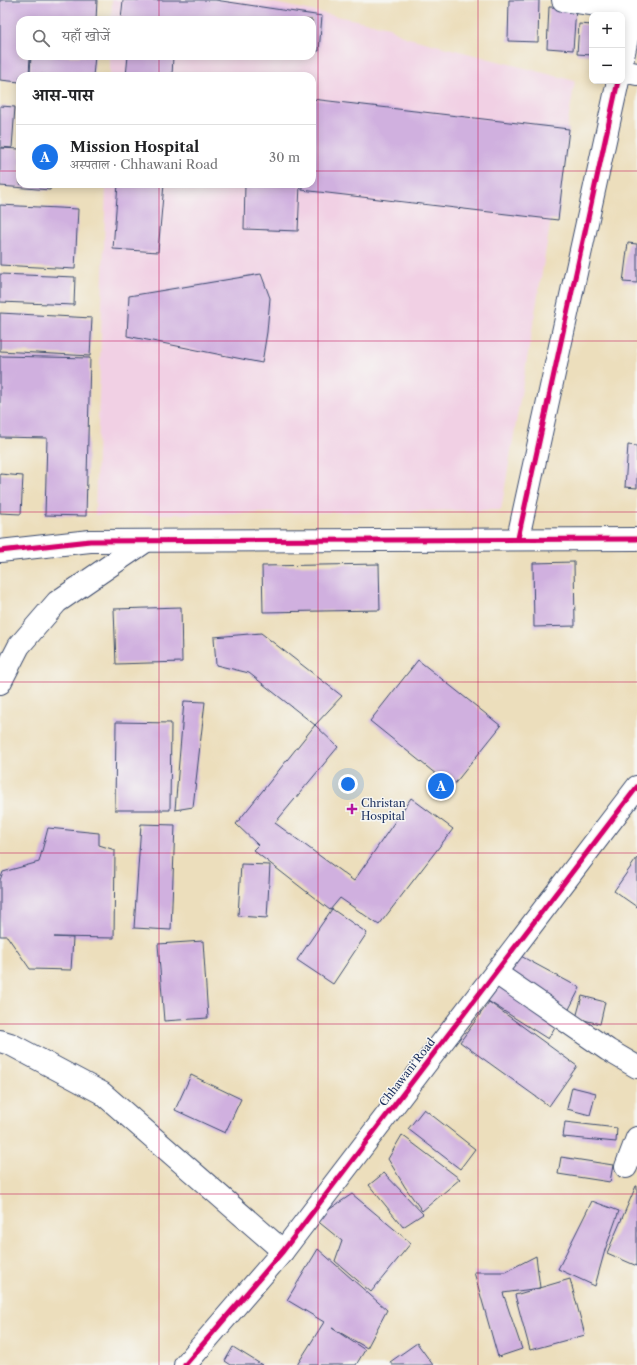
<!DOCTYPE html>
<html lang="hi">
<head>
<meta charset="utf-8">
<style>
	:root { --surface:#fff; --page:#f6f6f6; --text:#202124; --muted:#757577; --line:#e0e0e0; --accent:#1a73e8 }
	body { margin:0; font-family:"Libre Caslon Text","Noto Serif Devanagari",serif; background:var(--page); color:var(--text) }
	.controls { position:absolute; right:12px; top:12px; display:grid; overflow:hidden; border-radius:8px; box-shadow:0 2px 10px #0003 }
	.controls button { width:36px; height:36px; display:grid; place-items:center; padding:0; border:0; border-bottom:1px solid var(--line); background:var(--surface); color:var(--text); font:20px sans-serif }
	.you { position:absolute; left:348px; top:784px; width:14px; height:14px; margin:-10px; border:3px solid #fff; border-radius:50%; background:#1a73e8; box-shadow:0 0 0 6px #1a73e833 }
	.badge { display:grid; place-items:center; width:26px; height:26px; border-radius:50%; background:var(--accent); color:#fff; font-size:13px; font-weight:700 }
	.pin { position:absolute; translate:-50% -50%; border:2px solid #fff; box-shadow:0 1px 4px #0006 }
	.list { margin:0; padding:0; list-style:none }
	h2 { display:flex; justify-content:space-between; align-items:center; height:52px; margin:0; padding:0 16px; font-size:17px }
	h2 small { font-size:13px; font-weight:400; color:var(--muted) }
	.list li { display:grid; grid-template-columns:26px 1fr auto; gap:12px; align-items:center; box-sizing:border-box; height:64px; padding:0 16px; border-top:1px solid var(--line) }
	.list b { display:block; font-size:15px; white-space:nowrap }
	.list p { margin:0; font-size:13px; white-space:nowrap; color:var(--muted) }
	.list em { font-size:13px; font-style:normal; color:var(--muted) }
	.icon { flex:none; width:22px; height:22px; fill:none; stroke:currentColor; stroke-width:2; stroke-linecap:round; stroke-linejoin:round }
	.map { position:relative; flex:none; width:637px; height:1365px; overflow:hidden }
	.search { position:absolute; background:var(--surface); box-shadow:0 2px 10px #0003; left:16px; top:16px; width:300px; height:44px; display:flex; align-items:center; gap:10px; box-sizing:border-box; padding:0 14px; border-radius:12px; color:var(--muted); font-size:15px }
	.panel { position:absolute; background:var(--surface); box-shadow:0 2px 10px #0003; left:16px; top:72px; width:300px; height:116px; border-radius:12px }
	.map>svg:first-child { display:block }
	.built { fill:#f1d0e4 }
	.building { fill:#d0b0df }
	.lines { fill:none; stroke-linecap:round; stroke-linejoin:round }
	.minor-casing { stroke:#3a496c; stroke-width:24 }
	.minor { stroke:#fff; stroke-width:22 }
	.cycleway-casing { stroke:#f6f6f2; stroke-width:8 }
	.cycleway { stroke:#d6006c; stroke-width:5 }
	.grid { fill:none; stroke:#c2185b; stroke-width:1; stroke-opacity:0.55 }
	.poi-dot { fill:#b5179e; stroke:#f6f6f2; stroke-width:1.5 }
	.labels { text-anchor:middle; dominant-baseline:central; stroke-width:3; stroke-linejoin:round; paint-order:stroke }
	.poi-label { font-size:11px; fill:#1b2f5e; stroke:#f6f6f2; text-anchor:start }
	.street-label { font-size:11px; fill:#1b2f5e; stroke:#f6f6f2 }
</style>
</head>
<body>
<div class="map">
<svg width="637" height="1365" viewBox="0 0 637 1365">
	<rect width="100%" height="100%" fill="#f6f6f2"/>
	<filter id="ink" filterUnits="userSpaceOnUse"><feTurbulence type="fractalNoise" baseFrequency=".025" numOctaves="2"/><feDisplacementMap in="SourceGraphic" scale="8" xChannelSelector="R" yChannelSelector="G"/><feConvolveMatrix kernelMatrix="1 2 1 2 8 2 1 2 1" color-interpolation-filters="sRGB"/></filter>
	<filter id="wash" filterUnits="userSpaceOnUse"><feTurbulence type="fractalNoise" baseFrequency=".012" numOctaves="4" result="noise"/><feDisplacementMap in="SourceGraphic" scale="16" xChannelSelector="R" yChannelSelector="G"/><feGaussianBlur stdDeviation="0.9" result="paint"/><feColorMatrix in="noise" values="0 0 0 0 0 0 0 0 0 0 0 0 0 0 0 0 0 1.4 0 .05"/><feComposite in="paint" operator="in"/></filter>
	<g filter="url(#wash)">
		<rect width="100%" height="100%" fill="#ecdebc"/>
		<path class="built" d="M112,0H260L389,27L405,37L575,81L501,510L95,515L106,184H312V76H110V56H312V20H111Z"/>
		<g id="blocks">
			<g class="building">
				<path d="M0,0H97L96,20H20V56H30L29,76H20V82L0,80Z"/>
				<path d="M123,0H215L322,16L319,51L312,50V20H121Z"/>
				<path d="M509,0H539L538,42L508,41Z"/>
				<path d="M549,7L576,8L573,50L547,48Z"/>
				<path d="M579,24L592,25V55L577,54Z"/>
				<path d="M31,56H95L93,76L30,74Z"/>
				<path d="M128,56H173L172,76H126Z"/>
				<path d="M312,99L569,129L558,220L302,190V184H312Z"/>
				<path d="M0,106L15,107L12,148L0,147Z"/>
				<path d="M0,148L20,149V184H51L50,190L0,186Z"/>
				<path d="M118,184H164L158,252L113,249Z"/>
				<path d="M245,184H300L298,231L244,229Z"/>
				<path d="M0,205L78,209L75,269L0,265Z"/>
				<path d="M628,243L637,244V283L623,282Z"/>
				<path d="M0,274L75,277L74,305L0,302Z"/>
				<path d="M261,274L270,298L267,332L262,363L127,336L129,296Z"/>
				<path d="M0,313L92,318L90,356L0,351Z"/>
				<path d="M0,356L90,358L86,516L45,515L47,438L0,437Z"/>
				<path d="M628,445L637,446V488L625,487Z"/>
				<path d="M0,474L23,476L21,514L0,513Z"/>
				<path d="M574,562L575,626L534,627L533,563Z"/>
				<path d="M379,564L380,610L263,612L262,566Z"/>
				<path d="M181,607L182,662L116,664L114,609Z"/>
				<path d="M261,633L342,696L315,725L249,673L216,665L214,637Z"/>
				<path d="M418,660L501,726L452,787L370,721Z"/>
				<path d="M184,701L205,702L193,807L175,810Z"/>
				<path d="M116,722L171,723L170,810H115Z"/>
				<path d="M315,725L338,747L275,823L354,881L411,798L453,829L379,925L340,898L330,910L253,850L258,845L236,824Z"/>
				<path d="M141,824L175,825L171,930L134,928Z"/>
				<path d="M48,828L99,833V845L115,850L114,938L54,937L73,938L71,970L30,969L7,936H0V880L3,872L39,862Z"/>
				<path d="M637,858V907L614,891Z"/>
				<path d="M241,864L270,865L267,918L238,916Z"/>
				<path d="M332,909L367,933L333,984L297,960Z"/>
				<path d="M203,941L208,1018L164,1021L158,944Z"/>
				<path d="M517,954L580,988L568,1011L505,977Z"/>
				<path d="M499,982L559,1020L548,1039L488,1001Z"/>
				<path d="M582,996L605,1002L600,1024L576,1018Z"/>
				<path d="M489,1002L577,1066L549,1106L460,1042Z"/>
				<path d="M191,1075L241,1099L225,1133L175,1110Z"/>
				<path d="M572,1087L596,1093L590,1115L567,1109Z"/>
				<path d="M424,1109L475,1149L460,1169L408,1129Z"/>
				<path d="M565,1122L617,1128L616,1142L563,1137Z"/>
				<path d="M402,1135L460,1179L422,1211L405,1187L388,1159Z"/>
				<path d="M561,1157L613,1165L610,1182L558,1174Z"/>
				<path d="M384,1173L423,1214L403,1227L369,1185Z"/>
				<path d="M636,1186H637V1266L607,1253Z"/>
				<path d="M352,1194L411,1243L371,1292L335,1261L342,1241L315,1219Z"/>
				<path d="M592,1201L619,1211L605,1250L595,1286L558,1269Z"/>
				<path d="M318,1249L387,1310L367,1348L332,1328L365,1350L356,1365H297L324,1322L287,1300Z"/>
				<path d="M536,1256L540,1288L503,1293L522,1349L498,1357L474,1272H505Z"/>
				<path d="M570,1279L585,1335L530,1350L515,1295Z"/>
				<path d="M417,1343L433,1365H392L390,1362Z"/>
				<path d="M233,1347L262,1365H231L225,1361Z"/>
			</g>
		</g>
	</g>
	<g filter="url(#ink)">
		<use href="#blocks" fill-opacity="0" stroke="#3a496c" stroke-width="1"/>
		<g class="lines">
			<defs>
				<g id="minor">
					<path d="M563,0L633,10"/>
					<path d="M622,62L635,0"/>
					<path d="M622,71L637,74"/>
					<path d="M518,538L618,81"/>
					<path d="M0,551L90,541L637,539"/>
					<path d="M0,683L19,646L57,602L146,541"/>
					<path d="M496,973L608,1050L637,1067"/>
					<path d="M0,1041L10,1044L102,1093L283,1251"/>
					<path d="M626,1167L637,1138"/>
					<path d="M185,1365L283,1251L637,787"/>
				</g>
			</defs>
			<use href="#minor" class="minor-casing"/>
			<use href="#minor" class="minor"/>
			<defs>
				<g id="cycleway">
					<path d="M518,538L618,81"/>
					<path d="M0,551L90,541L637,539"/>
					<path d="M185,1365L283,1251L637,787"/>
				</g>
			</defs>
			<use href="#cycleway" class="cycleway-casing"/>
			<use href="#cycleway" class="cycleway"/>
		</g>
	</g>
	<path class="grid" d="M159,0V20M318,0V1365M478,0V1365M159,56V76M0,171H20M312,171H637M159,184V1365M0,341H637M0,512H637M0,682H637M0,853H637M0,1024H637M0,1194H637"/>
	<path class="poi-dot" d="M350 803h4v4h4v4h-4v4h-4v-4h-4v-4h4z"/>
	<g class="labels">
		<g class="poi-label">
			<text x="361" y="803">Christan<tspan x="361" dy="13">Hospital</tspan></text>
		</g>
		<g class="street-label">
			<text transform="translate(407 1072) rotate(-52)">Chhawani Road</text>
		</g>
	</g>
</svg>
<div class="controls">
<button>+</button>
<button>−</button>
</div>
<div class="you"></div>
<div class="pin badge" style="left:441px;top:786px">A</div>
<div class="search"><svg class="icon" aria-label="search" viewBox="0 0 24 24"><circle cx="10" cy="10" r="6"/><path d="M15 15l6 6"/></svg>यहाँ खोजें</div>
<section class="panel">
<h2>आस-पास<small></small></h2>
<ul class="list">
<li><span class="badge">A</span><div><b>Mission Hospital</b><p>अस्पताल · Chhawani Road</p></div><em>30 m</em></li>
</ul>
</section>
</div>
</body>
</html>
